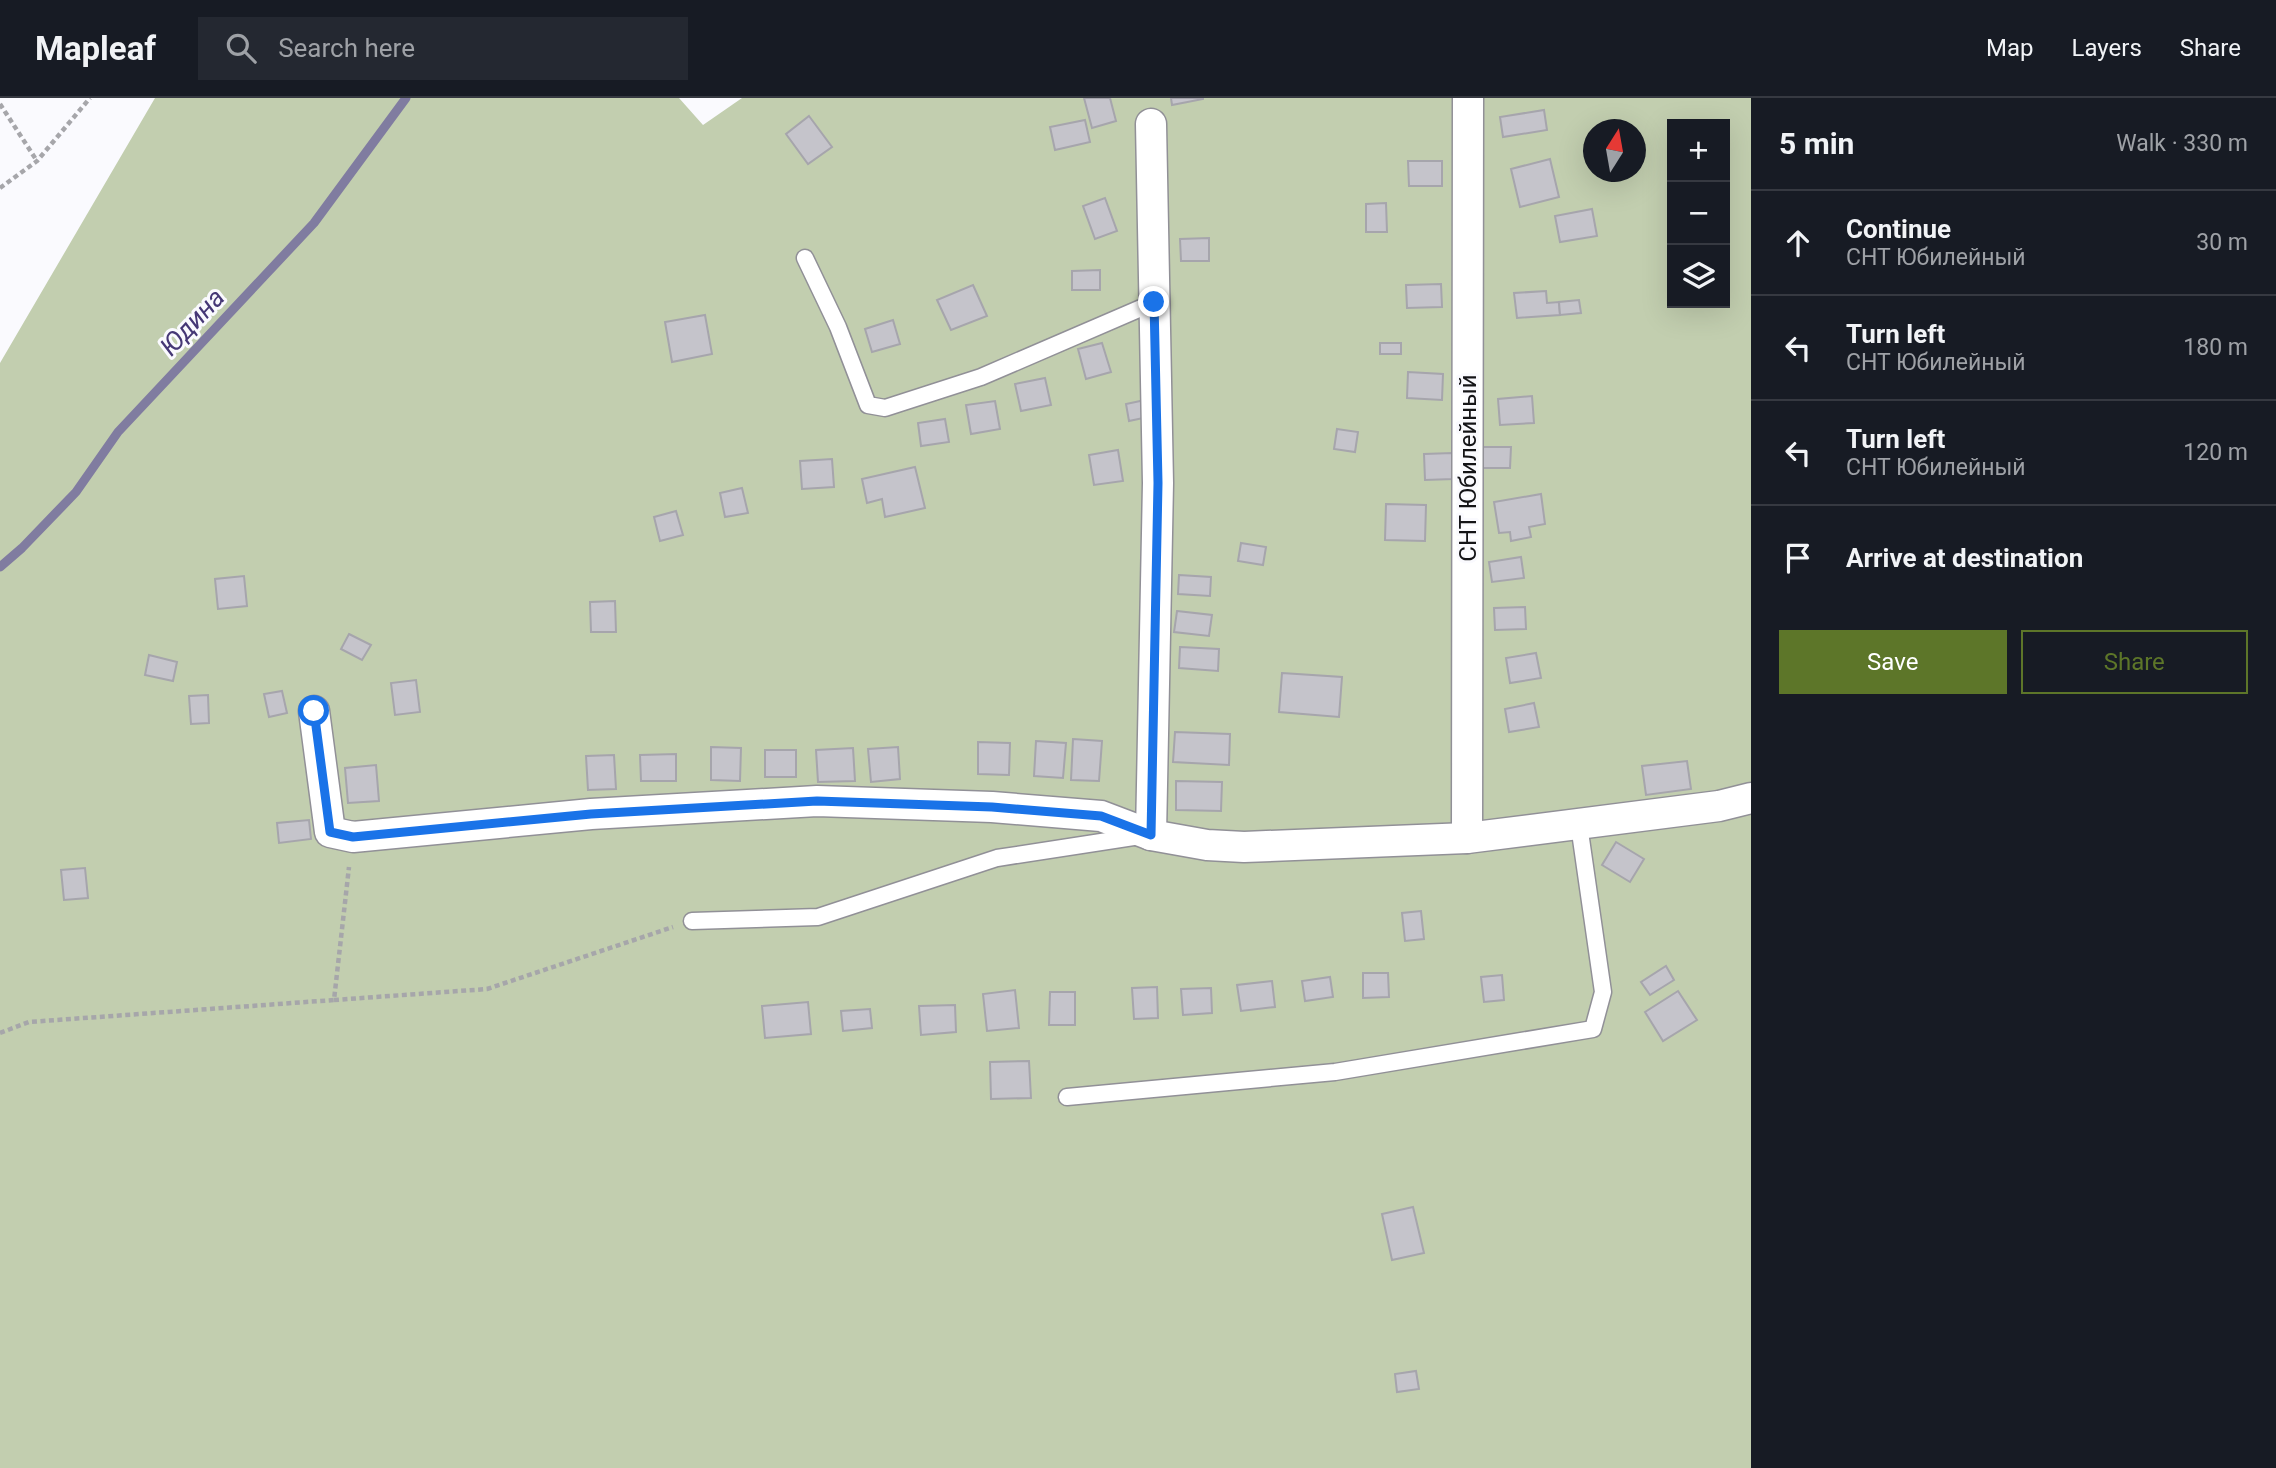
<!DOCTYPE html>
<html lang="en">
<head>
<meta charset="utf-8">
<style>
	:root { --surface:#171b24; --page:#242831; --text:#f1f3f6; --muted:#9ea1a6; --line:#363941; --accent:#5d7629 }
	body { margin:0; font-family:Roboto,sans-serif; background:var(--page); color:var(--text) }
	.controls { position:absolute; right:21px; top:21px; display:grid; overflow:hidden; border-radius:0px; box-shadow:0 7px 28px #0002 }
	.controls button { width:63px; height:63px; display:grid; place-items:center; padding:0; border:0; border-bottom:2px solid var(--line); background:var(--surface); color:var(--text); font:35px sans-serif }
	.compass { position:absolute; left:1583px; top:21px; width:63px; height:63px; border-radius:50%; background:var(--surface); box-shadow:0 7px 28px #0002; rotate:11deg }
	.stop { position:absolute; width:21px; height:21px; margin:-16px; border:5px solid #1a73e8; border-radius:50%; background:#fff }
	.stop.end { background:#1a73e8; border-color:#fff; box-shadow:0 2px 7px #0008 }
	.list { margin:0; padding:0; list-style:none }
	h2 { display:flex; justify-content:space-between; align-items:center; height:91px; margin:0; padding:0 28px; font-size:30px }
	h2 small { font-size:23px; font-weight:400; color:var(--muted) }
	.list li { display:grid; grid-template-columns:46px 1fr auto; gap:21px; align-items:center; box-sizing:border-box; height:105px; padding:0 28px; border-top:2px solid var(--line) }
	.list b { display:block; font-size:26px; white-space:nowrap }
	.list p { margin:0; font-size:23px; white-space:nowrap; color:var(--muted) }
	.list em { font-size:23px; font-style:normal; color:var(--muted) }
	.actions { display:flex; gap:14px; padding:21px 28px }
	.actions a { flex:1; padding:16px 0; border:2px solid var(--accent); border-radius:0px; text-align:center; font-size:24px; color:var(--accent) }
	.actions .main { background:var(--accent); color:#fff }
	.icon { flex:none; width:38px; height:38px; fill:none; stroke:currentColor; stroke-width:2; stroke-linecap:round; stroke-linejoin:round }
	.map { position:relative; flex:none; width:1751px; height:1370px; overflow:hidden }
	header { display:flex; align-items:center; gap:42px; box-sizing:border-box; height:98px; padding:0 35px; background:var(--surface); border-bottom:2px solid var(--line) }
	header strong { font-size:33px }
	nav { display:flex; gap:38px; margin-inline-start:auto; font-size:24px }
	.search { width:490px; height:63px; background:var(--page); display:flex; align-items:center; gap:18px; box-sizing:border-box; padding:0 24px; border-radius:0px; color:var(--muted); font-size:26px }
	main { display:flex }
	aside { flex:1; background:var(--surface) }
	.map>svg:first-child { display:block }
	.green { fill:#c2ceaf; fill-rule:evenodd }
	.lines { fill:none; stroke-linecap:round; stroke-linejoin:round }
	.stream { stroke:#807ca0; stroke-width:9 }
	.building { fill:#c5c4cb; stroke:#a6a5ac; stroke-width:2 }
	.service-casing { stroke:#919097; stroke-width:19 }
	.minor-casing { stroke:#919097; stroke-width:33 }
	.path { stroke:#a6a6aa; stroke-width:4.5; stroke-dasharray:5 3.5; stroke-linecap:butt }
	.service { stroke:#fff; stroke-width:16 }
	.minor { stroke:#fff; stroke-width:30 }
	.route { stroke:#1a73e8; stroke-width:9 }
	.labels { text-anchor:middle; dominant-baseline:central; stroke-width:6; stroke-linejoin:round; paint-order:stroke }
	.street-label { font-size:24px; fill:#141417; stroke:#fafafe }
	.water-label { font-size:26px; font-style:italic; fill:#453775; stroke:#fafafe }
</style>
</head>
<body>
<header>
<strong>Mapleaf</strong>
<div class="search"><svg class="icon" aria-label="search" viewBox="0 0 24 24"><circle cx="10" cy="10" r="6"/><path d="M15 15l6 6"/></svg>Search here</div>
<nav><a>Map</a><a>Layers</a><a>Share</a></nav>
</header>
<main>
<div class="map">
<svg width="1751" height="1370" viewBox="0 0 1751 1370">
	<rect width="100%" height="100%" fill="#fafafe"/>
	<path class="green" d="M155,0H679L703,27L742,0H1751V1370H0V265ZM1672,26H1725V205H1672ZM1594,32H1636V74H1594Z"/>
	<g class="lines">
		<path class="stream" d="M0,469L22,450L76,394L118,334L314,125L406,0"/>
	</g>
	<g class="building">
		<path d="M1084,0H1110L1116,23L1092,30Z"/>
		<path d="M1171,0H1203V1L1172,7Z"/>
		<path d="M1544,12L1547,32L1503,39L1500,19Z"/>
		<path d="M809,18L832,49L808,66L786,36Z"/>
		<path d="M1085,22L1090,44L1055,52L1050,29Z"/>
		<path d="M1550,61L1559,99L1520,109L1511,71Z"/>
		<path d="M1408,63H1442V88H1409Z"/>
		<path d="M1105,100L1117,133L1095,141L1083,108Z"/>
		<path d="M1386,105L1387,134H1366V106Z"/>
		<path d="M1592,111L1597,138L1560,144L1555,118Z"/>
		<path d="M1209,140V163H1181L1180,141Z"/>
		<path d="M1100,172V192H1072V173Z"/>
		<path d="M1441,186L1442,209L1407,210L1406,187Z"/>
		<path d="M973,187L987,218L951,232L937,202Z"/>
		<path d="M1546,193L1547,205L1559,204L1560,217L1517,220L1514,195Z"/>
		<path d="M1579,202L1581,215L1560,217L1559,204Z"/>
		<path d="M705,217L712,256L672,264L665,224Z"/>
		<path d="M893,222L900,246L872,254L865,231Z"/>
		<path d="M1102,245L1111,274L1086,281L1078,251Z"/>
		<rect x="1380" y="245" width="21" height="11"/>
		<path d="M1408,274L1443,276L1442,302L1407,300Z"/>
		<path d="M1045,280L1051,307L1021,313L1015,286Z"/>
		<path d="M1532,298L1534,325L1500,327L1498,301Z"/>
		<path d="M1145,302L1148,319L1129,323L1126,306Z"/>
		<path d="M995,303L1000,331L971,336L966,307Z"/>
		<path d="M945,321L949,344L921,348L918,325Z"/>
		<path d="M1337,331L1358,334L1355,354L1334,351Z"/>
		<path d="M1479,349H1511L1510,370H1479Z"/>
		<path d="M1118,352L1123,383L1094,387L1089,357Z"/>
		<path d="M1452,355L1453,381L1425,382L1424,356Z"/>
		<path d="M832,361L834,389L802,391L800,363Z"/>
		<path d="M915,369L925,410L885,419L882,401L867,405L862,381Z"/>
		<path d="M742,390L748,415L725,419L720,395Z"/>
		<path d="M1541,396L1545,426L1529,429L1531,439L1511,443L1510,434L1499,435L1494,404Z"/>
		<path d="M1386,406L1426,407L1425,443L1385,442Z"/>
		<path d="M676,413L683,437L660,443L654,419Z"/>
		<path d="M1241,445L1266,449L1263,467L1238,463Z"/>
		<path d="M1521,459L1524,480L1492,484L1489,464Z"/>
		<path d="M1179,477L1211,479L1210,498L1178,496Z"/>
		<path d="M244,478L247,508L218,511L215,481Z"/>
		<path d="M615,503L616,534H591L590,504Z"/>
		<path d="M1525,509L1526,531L1495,532L1494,510Z"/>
		<path d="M1177,513L1212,517L1209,538L1174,534Z"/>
		<path d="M349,536L371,547L362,562L341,551Z"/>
		<path d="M1180,549L1219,551L1218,573L1179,570Z"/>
		<path d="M1536,555L1541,580L1510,585L1506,560Z"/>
		<path d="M149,557L177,564L173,583L145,577Z"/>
		<path d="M1282,575L1342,579L1339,619L1279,614Z"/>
		<path d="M416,582L420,614L395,617L391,585Z"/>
		<path d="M282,593L287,615L269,619L264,596Z"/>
		<path d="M208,597L209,625L191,626L189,598Z"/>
		<path d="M1534,605L1539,629L1509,634L1505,611Z"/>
		<path d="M1175,634L1230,636L1229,667L1173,664Z"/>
		<path d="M1073,641L1102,643L1099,683L1071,682Z"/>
		<path d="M1036,643L1066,645L1063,680L1034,678Z"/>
		<path d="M978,644L1010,645L1009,677L978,676Z"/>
		<path d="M711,649L741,650L740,683L711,682Z"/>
		<path d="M898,649L900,681L871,684L868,651Z"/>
		<path d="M853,650L855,683L818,684L816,652Z"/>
		<rect x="765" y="652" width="31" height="27"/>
		<path d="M676,656V683H641L640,657Z"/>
		<path d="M614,657L616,691L588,692L586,658Z"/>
		<path d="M1687,663L1691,691L1646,697L1642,668Z"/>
		<path d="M376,667L379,703L348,705L345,670Z"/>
		<path d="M1176,683L1222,684L1221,713L1176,712Z"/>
		<path d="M309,722L311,741L279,745L277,725Z"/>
		<path d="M1616,744L1644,761L1630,784L1602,767Z"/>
		<path d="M85,770L88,800L64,802L61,772Z"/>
		<path d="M1421,813L1424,841L1405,843L1402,815Z"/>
		<path d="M1666,868L1674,882L1650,897L1641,884Z"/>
		<path d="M1363,875H1388L1389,899L1363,900Z"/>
		<path d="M1502,877L1504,902L1484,904L1481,879Z"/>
		<path d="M1330,879L1333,899L1305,903L1302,883Z"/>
		<path d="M1272,883L1275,909L1241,913L1237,887Z"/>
		<path d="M1157,889L1158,920L1134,921L1132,890Z"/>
		<path d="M1211,890L1212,915L1183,917L1181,891Z"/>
		<path d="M1015,892L1019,930L987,933L983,896Z"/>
		<path d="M1678,893L1697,922L1663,943L1645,914Z"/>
		<path d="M1050,894H1075V927H1049Z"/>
		<path d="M808,904L811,936L765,940L762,908Z"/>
		<path d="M955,907L956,934L921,937L919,908Z"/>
		<path d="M870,911L872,930L843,933L841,913Z"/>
		<path d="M1029,963L1031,1000L991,1001L990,964Z"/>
		<path d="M1413,1109L1424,1155L1392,1162L1382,1116Z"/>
		<path d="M1416,1273L1419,1291L1397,1294L1395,1276Z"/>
	</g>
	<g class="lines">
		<defs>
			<g id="service">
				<path d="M805,160L838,229L868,307L885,310L981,279L1155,204"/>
				<path d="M692,823L818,819L997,760L1140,738"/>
				<path d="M1067,999L1335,974L1593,931L1603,894L1579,727"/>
			</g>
			<g id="minor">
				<path d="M314,613L330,734L353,739L591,716L817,703L992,709L1101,718L1151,737L1207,747L1244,749L1467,740L1719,708L1751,700"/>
				<path d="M1151,737L1158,385L1151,26"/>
				<path d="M1467,740L1468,0"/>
			</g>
		</defs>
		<use href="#service" class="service-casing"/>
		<use href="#minor" class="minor-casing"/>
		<g class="path">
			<path d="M0,6L37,63"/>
			<path d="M0,90L37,63L90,0"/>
			<path d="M334,902L487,891L673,829"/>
			<path d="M0,935L29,924L334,902L349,769"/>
		</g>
		<use href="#service" class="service"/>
		<use href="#minor" class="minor"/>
	</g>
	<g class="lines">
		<path class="route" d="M314,613L330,734L353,739L591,716L817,703L992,709L1101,718L1151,737L1158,385L1154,204"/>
	</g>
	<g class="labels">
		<g class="street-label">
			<text transform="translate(1468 370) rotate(-90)">СНТ Юбилейный</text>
		</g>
		<g class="water-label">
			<text transform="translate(192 224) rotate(-47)">Юдина</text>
		</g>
	</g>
</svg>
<div class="controls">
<button>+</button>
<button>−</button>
<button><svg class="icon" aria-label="layers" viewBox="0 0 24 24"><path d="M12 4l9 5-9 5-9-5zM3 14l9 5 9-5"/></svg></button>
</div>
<svg class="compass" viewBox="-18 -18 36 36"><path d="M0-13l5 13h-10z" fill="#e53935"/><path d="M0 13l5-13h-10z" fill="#9ea1a6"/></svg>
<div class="stop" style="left:314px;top:613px"></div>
<div class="stop end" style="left:1154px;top:204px"></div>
</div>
<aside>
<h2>5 min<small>Walk · 330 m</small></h2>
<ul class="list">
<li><svg class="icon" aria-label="ahead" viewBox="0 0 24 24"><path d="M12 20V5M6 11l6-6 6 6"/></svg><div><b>Continue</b><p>СНТ Юбилейный</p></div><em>30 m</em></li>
<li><svg class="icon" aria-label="left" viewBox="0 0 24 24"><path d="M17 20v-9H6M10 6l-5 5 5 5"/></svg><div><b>Turn left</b><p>СНТ Юбилейный</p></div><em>180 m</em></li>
<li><svg class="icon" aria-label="left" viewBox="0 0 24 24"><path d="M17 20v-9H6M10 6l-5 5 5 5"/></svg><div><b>Turn left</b><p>СНТ Юбилейный</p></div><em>120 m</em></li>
<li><svg class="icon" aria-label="arrive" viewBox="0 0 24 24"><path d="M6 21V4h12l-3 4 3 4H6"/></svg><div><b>Arrive at destination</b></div></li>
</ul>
<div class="actions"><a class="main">Save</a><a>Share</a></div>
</aside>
</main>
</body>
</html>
